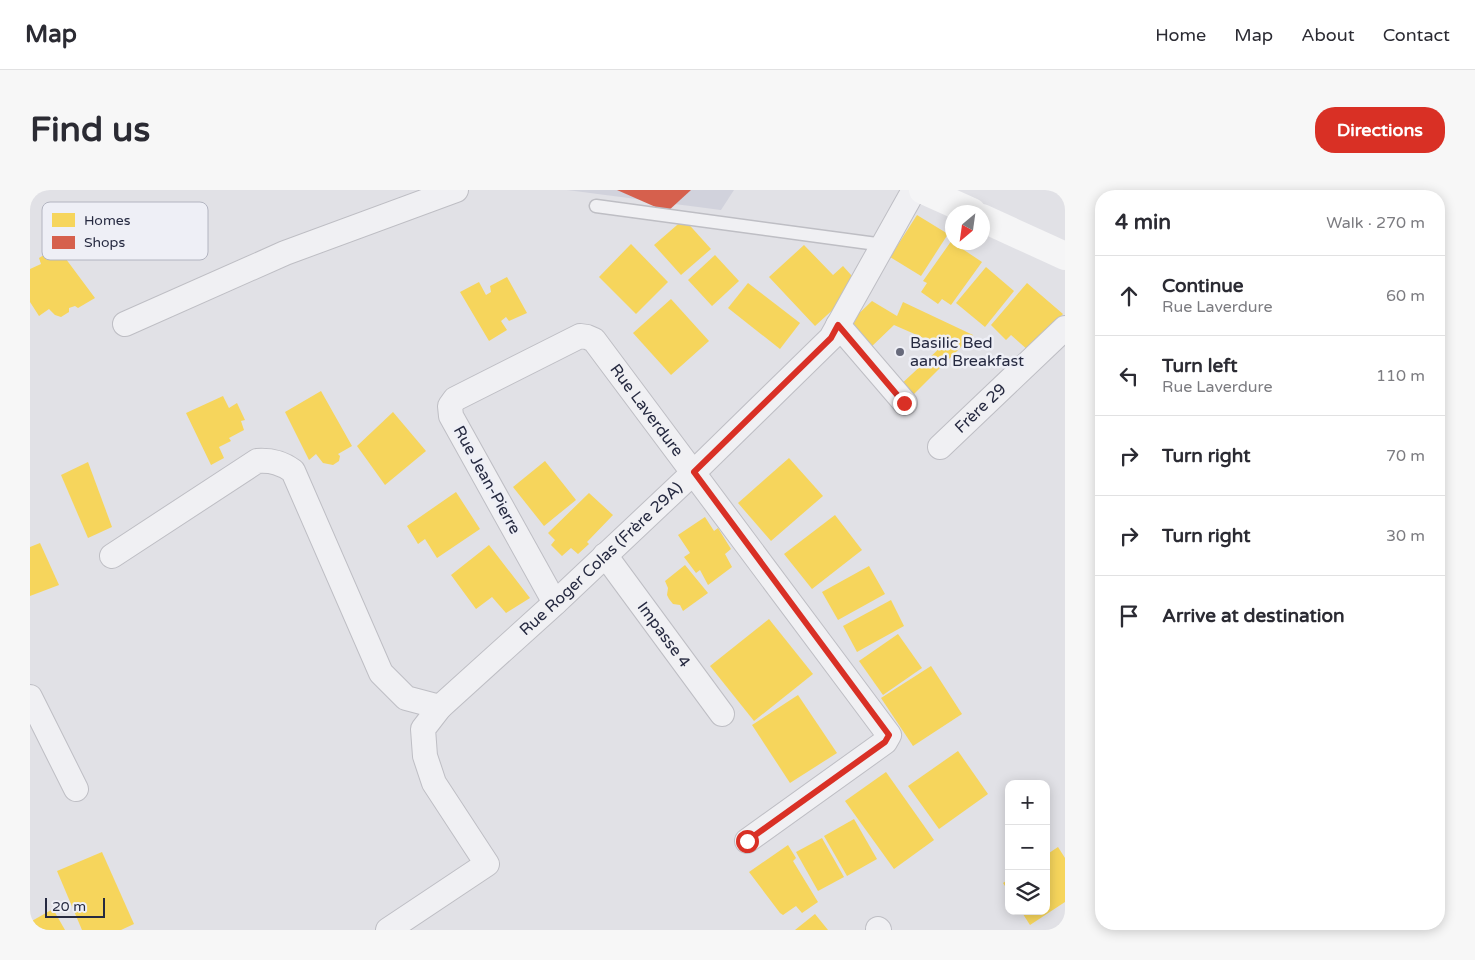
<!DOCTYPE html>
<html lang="en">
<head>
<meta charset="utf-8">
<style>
	:root { --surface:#fff; --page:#f7f7f7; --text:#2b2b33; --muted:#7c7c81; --line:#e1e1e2; --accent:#d93025 }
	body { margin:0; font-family:"Varela Round",sans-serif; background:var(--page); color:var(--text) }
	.controls { position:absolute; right:15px; bottom:15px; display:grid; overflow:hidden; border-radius:10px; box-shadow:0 2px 12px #0003 }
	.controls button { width:45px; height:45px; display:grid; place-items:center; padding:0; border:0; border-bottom:1px solid var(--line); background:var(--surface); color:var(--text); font:25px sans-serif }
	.compass { position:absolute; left:915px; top:15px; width:45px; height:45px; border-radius:50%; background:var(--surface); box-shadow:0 2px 12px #0003; rotate:209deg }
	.scale { position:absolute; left:15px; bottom:12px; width:60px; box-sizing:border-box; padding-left:5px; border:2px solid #262a41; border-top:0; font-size:14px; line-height:18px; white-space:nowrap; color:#262a41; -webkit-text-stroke:4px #eeeff6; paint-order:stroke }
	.stop { position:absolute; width:15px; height:15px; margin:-11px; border:4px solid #d93025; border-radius:50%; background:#fff }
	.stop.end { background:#d93025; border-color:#fff; box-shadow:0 1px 5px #0008 }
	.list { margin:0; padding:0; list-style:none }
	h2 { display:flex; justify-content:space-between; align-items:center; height:65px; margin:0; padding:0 20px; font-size:21px }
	h2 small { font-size:16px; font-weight:400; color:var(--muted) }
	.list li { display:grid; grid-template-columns:32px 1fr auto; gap:15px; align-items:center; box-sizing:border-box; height:80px; padding:0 20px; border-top:1px solid var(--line) }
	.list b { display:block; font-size:19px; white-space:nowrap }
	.list p { margin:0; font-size:16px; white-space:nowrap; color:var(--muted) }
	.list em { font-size:16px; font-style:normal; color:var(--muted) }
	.icon { flex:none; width:28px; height:28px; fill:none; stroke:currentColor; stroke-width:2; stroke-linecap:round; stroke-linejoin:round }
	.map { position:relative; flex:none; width:1035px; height:740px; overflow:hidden; border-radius:20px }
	header { display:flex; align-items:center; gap:30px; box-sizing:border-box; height:70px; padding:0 25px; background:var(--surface); border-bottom:1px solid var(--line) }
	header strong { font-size:24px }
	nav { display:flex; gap:28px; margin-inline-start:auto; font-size:18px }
	.intro { display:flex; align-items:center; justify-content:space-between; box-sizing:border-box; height:120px; padding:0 30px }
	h1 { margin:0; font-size:35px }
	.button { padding:12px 22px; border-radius:20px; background:var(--accent); color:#fff; font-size:18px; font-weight:700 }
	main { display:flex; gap:30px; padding:0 30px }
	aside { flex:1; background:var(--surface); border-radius:20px; box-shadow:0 2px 12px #0003 }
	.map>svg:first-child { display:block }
	.built { fill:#d1d2dc }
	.homes { fill:#f6d55c }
	.shops { fill:#d6604d }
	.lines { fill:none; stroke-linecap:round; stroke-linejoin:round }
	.service-casing { stroke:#bebec4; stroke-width:15 }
	.minor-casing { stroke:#bebec4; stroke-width:26 }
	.service { stroke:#f0f0f3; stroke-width:12 }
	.minor { stroke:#f0f0f3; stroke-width:24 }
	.secondary { stroke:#f5f5f6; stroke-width:28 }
	.route { stroke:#d93025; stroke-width:6 }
	.poi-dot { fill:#676a7b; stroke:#eeeff6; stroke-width:2 }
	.labels { text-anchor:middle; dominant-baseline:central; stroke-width:5; stroke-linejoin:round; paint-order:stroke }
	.poi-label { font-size:16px; fill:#262a41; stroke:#eeeff6; text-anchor:start }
	.street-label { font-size:16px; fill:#262a41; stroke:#eeeff6 }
	.key { fill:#eeeff6; stroke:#b2b4c0; stroke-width:1 }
	.key-label { font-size:14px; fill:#262a41 }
</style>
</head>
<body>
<header>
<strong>Map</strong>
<nav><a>Home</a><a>Map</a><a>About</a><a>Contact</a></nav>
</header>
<div class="intro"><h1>Find us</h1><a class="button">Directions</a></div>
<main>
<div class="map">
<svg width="1035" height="740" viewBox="0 0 1035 740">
	<rect width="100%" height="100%" fill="#e1e1e6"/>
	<path class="built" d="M537,0H704L691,20Z"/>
	<g class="homes">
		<path d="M887,25L918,44L891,86L860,67Z"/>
		<path d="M654,29L681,59L651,85L624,55Z"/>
		<path d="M922,50V52L952,72L921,115L912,109L908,114L891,102L897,93L893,91Z"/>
		<path d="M601,54L638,92L606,124L569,87Z"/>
		<path d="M774,55L803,85L813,76L830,95L785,136L739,87Z"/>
		<path d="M27,57L65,108L48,118L45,116L39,118V122L31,127L25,125L19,119L9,126L0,112V79L11,74L9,68Z"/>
		<path d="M685,65L709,91L682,116L658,90Z"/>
		<path d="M956,77L984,101L955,137L926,113Z"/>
		<path d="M477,87L497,123L479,131L476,127L471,131L477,140L459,151L430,102L449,92L456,105L461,102L460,96Z"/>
		<path d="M718,93L770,133L750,159L698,118Z"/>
		<path d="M997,93L1033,124L999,161L981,145L976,150L961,135Z"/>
		<path d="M641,109L679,151L641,185L603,143Z"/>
		<path d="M842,111L867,126L873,112L943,145L875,213L867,198L912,156L864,135L839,159L820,132Z"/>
		<path d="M291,201L322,256L308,264L310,266L309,271L303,275L293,273L286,264L279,270L255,222Z"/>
		<path d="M193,206L199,218L207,213L215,230L211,231L214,240L199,248L201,251L189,257L194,268L181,275L156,223Z"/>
		<path d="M363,222L396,261L355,295L327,256Z"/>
		<path d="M759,268L793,306L741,351L708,313Z"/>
		<path d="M515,271L546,310L514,336L483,297Z"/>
		<path d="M58,272L82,337L58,348L31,285Z"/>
		<path d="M426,302L450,339L407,368L395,349L388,354L377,336Z"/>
		<path d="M559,303L583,325L557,352L559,354L548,364L541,358L532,366L521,355L525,350L518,343Z"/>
		<path d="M805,325L832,360L782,399L754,364Z"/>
		<path d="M675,327L684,341L688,338L701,359L695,364L702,377L678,395L670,380L666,383L654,367L660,363L648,345Z"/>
		<path d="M10,353L29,395L0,406V357Z"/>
		<path d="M459,355L500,408L476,423L462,407L446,419L421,385Z"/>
		<path d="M655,375L678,403L653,421L650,415L643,414L639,409L637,405L638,398L635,391Z"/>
		<path d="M839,376L855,404L808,430L792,402Z"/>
		<path d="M861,410L874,436L827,462L813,436Z"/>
		<path d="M739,429L783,484L724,531L680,476Z"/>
		<path d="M868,444L892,478L853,505L829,471Z"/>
		<path d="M901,476L932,524L883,556L851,508Z"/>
		<path d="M768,505L807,563L760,593L722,535Z"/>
		<path d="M928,561L958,604L909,639L878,596Z"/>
		<path d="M856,582L904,650L864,679L815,611Z"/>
		<path d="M824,629L847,669L817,686L794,646Z"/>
		<path d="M792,648L814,687L788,701L766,662Z"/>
		<path d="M758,655L766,668L763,671L788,712L772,723L766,716L753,725L750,723L719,682Z"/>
		<path d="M1028,657L1035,668V712L1000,735L991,721H1016V665Z"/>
		<path d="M72,662L104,734L91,740H52L27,681Z"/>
		<path d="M979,689V702L973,693Z"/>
		<path d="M23,719L35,740H0V732Z"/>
		<path d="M785,724L798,740H765Z"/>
	</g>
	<path class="shops" d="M587,0H661L637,22Z"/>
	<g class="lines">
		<defs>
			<path id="service" d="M566,16L854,55"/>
			<g id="minor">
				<path d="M95,134L255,63L426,0"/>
				<path d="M808,135L875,213"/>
				<path id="s1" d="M910,257L1035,138"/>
				<path id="s2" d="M575,365L692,524"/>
				<path d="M82,366L227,271C242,270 252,273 263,281L351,483L376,508L410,517"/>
				<path id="s3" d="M525,413L421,226L420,216L425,209L550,146L557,147L564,150L859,545L855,552L717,651"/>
				<path d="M0,507L46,599"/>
				<path d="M848,739L849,740"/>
				<path id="s4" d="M358,740L457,674L404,593L395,566L393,539L410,517L525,413L664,282L801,148L884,0"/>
			</g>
		</defs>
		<use href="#service" class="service-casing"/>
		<use href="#minor" class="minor-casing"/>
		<use href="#service" class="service"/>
		<use href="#minor" class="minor"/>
		<g class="secondary">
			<path d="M893,0L942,22"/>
			<path d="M952,28L1035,66"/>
		</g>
	</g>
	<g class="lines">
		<path class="route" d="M717,651L855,552L859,545L664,282L801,148L808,135L874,213"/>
	</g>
	<circle class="poi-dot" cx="870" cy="162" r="5"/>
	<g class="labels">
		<g class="poi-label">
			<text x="880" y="153">Basilic Bed<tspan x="880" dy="18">aand Breakfast</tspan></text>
		</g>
		<g class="street-label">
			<text stroke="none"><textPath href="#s1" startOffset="56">Frère 29</textPath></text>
			<text stroke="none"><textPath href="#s3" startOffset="475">Rue Laverdure</textPath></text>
			<text transform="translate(457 290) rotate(61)">Rue Jean-Pierre</text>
			<text stroke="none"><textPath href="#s4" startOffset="518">Rue Roger Colas (Frère 29A)</textPath></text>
			<text stroke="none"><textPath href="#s2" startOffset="99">Impasse 4</textPath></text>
		</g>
	</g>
	<rect x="12" y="12" width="166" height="58" rx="8" class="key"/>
	<rect x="22" y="23" width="23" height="14" fill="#f6d55c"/>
	<rect x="22" y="46" width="23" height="13" fill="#d6604d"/>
	<g class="key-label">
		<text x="54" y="35">Homes</text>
		<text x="54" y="57">Shops</text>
	</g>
</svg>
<div class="controls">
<button>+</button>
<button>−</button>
<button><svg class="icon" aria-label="layers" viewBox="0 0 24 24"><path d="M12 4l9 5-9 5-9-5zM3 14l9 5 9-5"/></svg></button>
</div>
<svg class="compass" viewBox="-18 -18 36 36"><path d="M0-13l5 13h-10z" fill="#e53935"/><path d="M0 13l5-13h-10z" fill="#7c7c81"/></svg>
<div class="scale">20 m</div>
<div class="stop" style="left:717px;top:651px"></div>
<div class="stop end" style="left:874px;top:213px"></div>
</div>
<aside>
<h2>4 min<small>Walk · 270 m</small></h2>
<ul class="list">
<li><svg class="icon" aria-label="ahead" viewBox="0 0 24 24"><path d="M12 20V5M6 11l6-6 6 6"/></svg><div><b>Continue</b><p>Rue Laverdure</p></div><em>60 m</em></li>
<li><svg class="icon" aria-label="left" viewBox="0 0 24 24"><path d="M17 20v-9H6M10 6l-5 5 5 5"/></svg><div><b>Turn left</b><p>Rue Laverdure</p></div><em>110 m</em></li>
<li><svg class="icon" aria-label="right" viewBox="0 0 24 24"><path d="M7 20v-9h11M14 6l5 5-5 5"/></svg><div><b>Turn right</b></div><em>70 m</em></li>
<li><svg class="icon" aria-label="right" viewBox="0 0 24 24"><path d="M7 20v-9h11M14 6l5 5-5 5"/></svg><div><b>Turn right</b></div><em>30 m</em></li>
<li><svg class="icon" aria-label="arrive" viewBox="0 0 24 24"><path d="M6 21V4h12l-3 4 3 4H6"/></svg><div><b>Arrive at destination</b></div></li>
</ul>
</aside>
</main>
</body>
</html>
